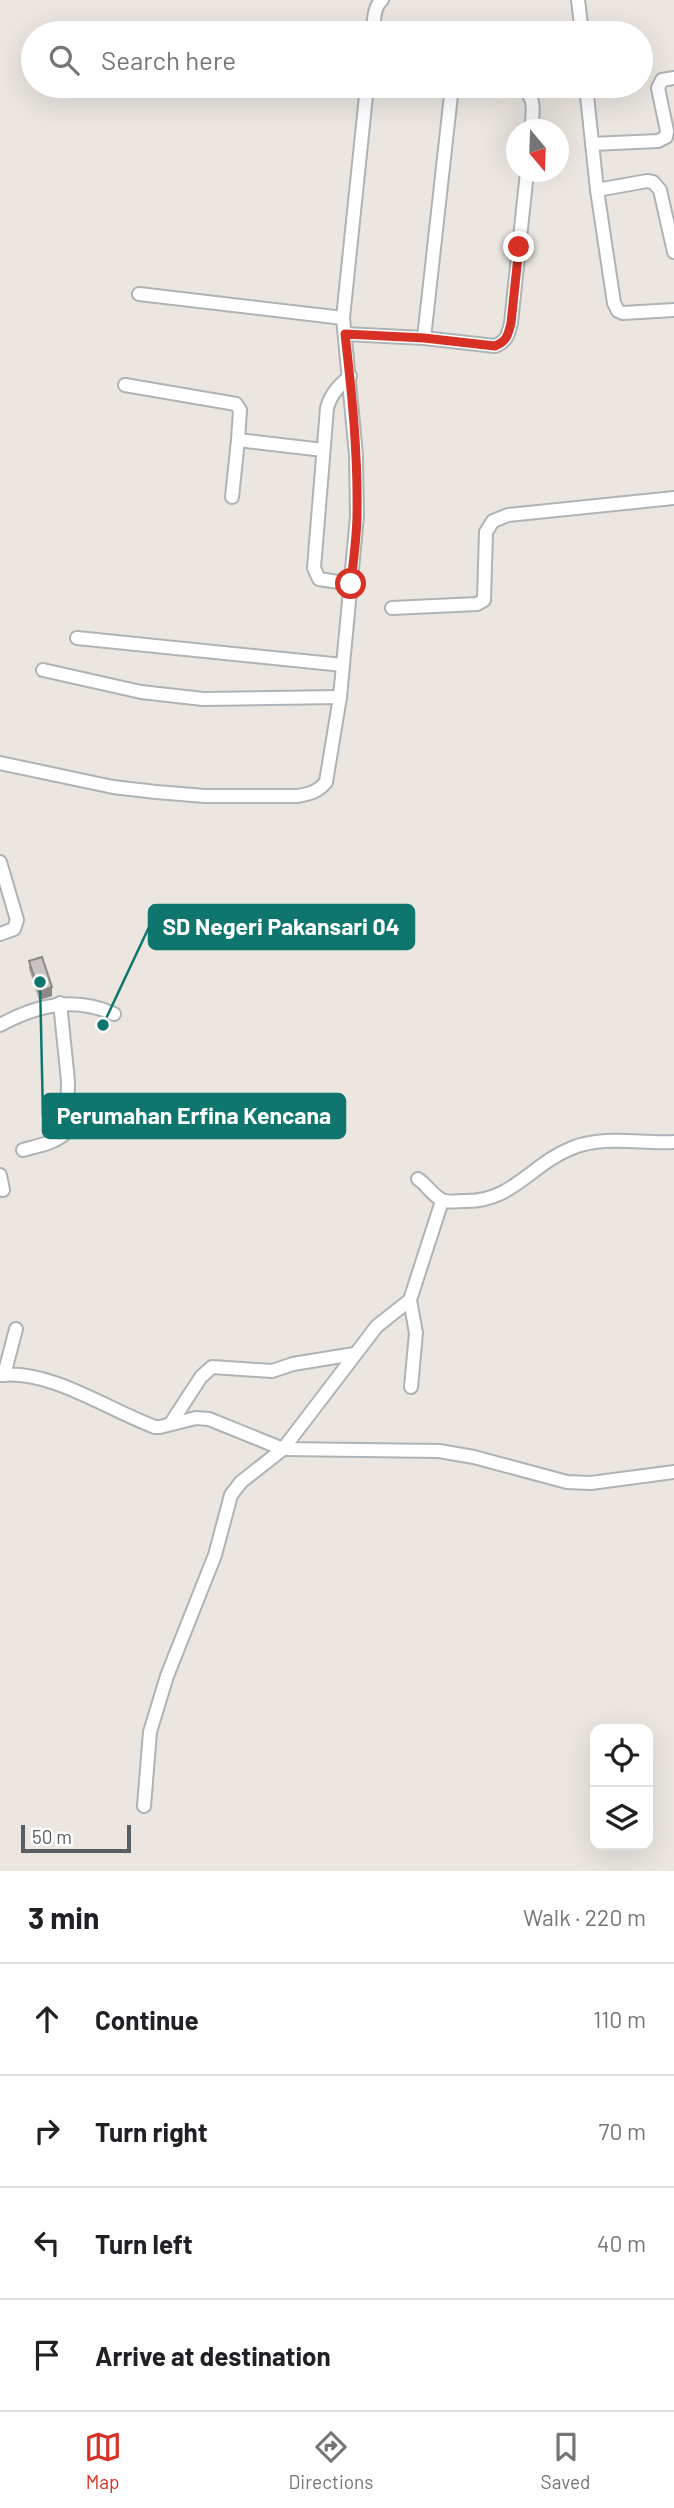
<!DOCTYPE html>
<html lang="en">
<head>
<meta charset="utf-8">
<style>
	:root { --surface:#fff; --page:#f2f2f2; --text:#202124; --muted:#757577; --line:#e0e0e0; --accent:#d93025 }
	body { margin:0; font-family:Barlow,sans-serif; background:var(--page); color:var(--text) }
	.controls { position:absolute; right:21px; bottom:21px; display:grid; overflow:hidden; border-radius:14px; box-shadow:0 7px 28px #0002 }
	.controls button { width:63px; height:63px; display:grid; place-items:center; padding:0; border:0; border-bottom:2px solid var(--line); background:var(--surface); color:var(--text); font:35px sans-serif }
	.compass { position:absolute; left:506px; top:119px; width:63px; height:63px; border-radius:50%; background:var(--surface); box-shadow:0 7px 28px #0002; rotate:161deg }
	.scale { position:absolute; left:21px; bottom:18px; width:110px; box-sizing:border-box; padding-left:7px; border:4px solid #595e60; border-top:0; font-size:19px; line-height:24px; white-space:nowrap; color:#595e60; -webkit-text-stroke:5px #fff; paint-order:stroke }
	.stop { position:absolute; width:21px; height:21px; margin:-16px; border:5px solid #d93025; border-radius:50%; background:#fff }
	.stop.end { background:#d93025; border-color:#fff; box-shadow:0 2px 7px #0008 }
	.list { margin:0; padding:0; list-style:none }
	h2 { display:flex; justify-content:space-between; align-items:center; height:91px; margin:0; padding:0 28px; font-size:30px }
	h2 small { font-size:23px; font-weight:400; color:var(--muted) }
	.list li { display:grid; grid-template-columns:46px 1fr auto; gap:21px; align-items:center; box-sizing:border-box; height:112px; padding:0 28px; border-top:2px solid var(--line) }
	.list b { display:block; font-size:26px; white-space:nowrap }
	.list em { font-size:23px; font-style:normal; color:var(--muted) }
	.icon { flex:none; width:38px; height:38px; fill:none; stroke:currentColor; stroke-width:2; stroke-linecap:round; stroke-linejoin:round }
	.map { position:relative; flex:none; width:674px; height:1871px; overflow:hidden }
	.search { position:absolute; background:var(--surface); box-shadow:0 7px 28px #0002; left:21px; right:21px; top:21px; height:77px; display:flex; align-items:center; gap:18px; box-sizing:border-box; padding:0 24px; border-radius:38px; color:var(--muted); font-size:26px }
	.sheet { height:539px; background:var(--surface) }
	nav { display:flex; justify-content:space-around; align-items:center; box-sizing:border-box; height:98px; border-top:2px solid var(--line); background:var(--surface); font-size:19px; color:var(--muted) }
	nav a { display:grid; justify-items:center; gap:4px }
	nav .on { color:var(--accent) }
	.map>svg:first-child { display:block }
	.lines { fill:none; stroke-linecap:round; stroke-linejoin:round }
	.street-casing { stroke:#aeb3b5; stroke-width:16 }
	.street { stroke:#fff; stroke-width:12 }
	.wall { fill:#aca8a5 }
	.shaded-wall { fill:#8c8886 }
	.building { fill:#c8c3c0; stroke:#8c8886; stroke-width:2 }
	.route { stroke:#d93025; stroke-width:9 }
	.leader { fill:none; stroke:#0f766e; stroke-width:2.5 }
	.callout-dot { fill:#0f766e; stroke:#fff; stroke-width:2.5 }
	.callout { fill:#0f766e; stroke:#0f766e; stroke-width:2.5 }
	.callout-label { font-size:23px; text-anchor:middle; font-weight:bold; fill:#fff }
</style>
</head>
<body>
<div class="map">
<svg width="674" height="1871" viewBox="0 0 674 1871">
	<rect width="100%" height="100%" fill="#ebe6e0"/>
	<g class="lines">
		<defs>
			<g id="street">
				<path d="M578,0L582,33"/>
				<path d="M373,33C374,23 373,7 382,0"/>
				<path d="M456,33V31"/>
				<path d="M519,86C537,96 533,111 531,130"/>
				<path d="M586,86L597,190L614,303L618,311L623,313L674,310"/>
				<path d="M592,144L658,141L666,137L667,131L658,88L662,80L674,78"/>
				<path d="M597,190L647,181L653,182L660,190L674,252"/>
				<path d="M139,294L343,318"/>
				<path d="M345,334L424,338L495,346C507,341 508,335 511,323L527,172"/>
				<path d="M424,338L452,86"/>
				<path d="M350,376C339,386 331,393 327,408L314,568L319,579L351,584"/>
				<path d="M125,385L236,404L240,410L238,440L323,450"/>
				<path d="M232,497L238,440"/>
				<path d="M392,608L477,604L484,600L486,532L493,521L508,515L674,498"/>
				<path d="M77,638L343,665"/>
				<path d="M43,670L141,692L203,699L340,697"/>
				<path d="M0,763L113,787L156,792L205,796H297C309,794 318,792 326,782L340,697L357,516L356,455L343,318L367,86"/>
				<path d="M0,862L17,920L14,929L0,934"/>
				<path d="M0,1025C37,1005 74,996 114,1014"/>
				<path d="M23,1150C36,1146 58,1143 67,1131L68,1081L60,1003"/>
				<path d="M0,1175L3,1190"/>
				<path d="M418,1179C426,1184 433,1196 442,1200C447,1203 457,1201 463,1201C512,1203 531,1164 572,1148C604,1135 641,1144 674,1142"/>
				<path d="M0,1375C53,1370 106,1409 155,1427H160L196,1418L209,1419L283,1449L439,1451L474,1457L567,1482L591,1483L674,1472"/>
				<path d="M4,1375L16,1329"/>
				<path d="M411,1387L416,1333L410,1300L442,1201"/>
				<path d="M171,1423L201,1377L212,1367L272,1371L293,1364L354,1354"/>
				<path d="M144,1806L150,1732L167,1676L215,1555L231,1495L241,1482L283,1449L377,1326L410,1300"/>
			</g>
		</defs>
		<use href="#street" class="street-casing"/>
		<use href="#street" class="street"/>
	</g>
	<path class="wall" d="M29,961L52,996L39,1000L29,969Z"/>
	<path class="shaded-wall" d="M52,987V996L39,1000V992Z"/>
	<path class="building" d="M42,957L52,987L39,992L29,961Z"/>
	<g class="lines">
		<path class="route" d="M351,584C353,561 357,537 357,514C358,454 352,394 345,334L424,338L495,346C507,341 508,335 511,323L519,247"/>
	</g>
	<path class="leader" d="M103 1025L149 927M40 982L43 1116"/>
	<g class="callout-dot">
		<circle cx="103" cy="1025" r="7"/>
		<circle cx="40" cy="982" r="7"/>
	</g>
	<g class="callout">
		<rect x="149" y="905" width="265" height="44" rx="7"/>
		<rect x="43" y="1094" width="302" height="44" rx="7"/>
	</g>
	<g class="callout-label">
		<text x="281" y="935">SD Negeri Pakansari 04</text>
		<text x="194" y="1124">Perumahan Erfina Kencana</text>
	</g>
</svg>
<div class="controls">
<button><svg class="icon" aria-label="locate" viewBox="0 0 24 24"><circle cx="12" cy="12" r="6"/><path d="M12 2v4M12 18v4M2 12h4M18 12h4"/></svg></button>
<button><svg class="icon" aria-label="layers" viewBox="0 0 24 24"><path d="M12 4l9 5-9 5-9-5zM3 14l9 5 9-5"/></svg></button>
</div>
<svg class="compass" viewBox="-18 -18 36 36"><path d="M0-13l5 13h-10z" fill="#e53935"/><path d="M0 13l5-13h-10z" fill="#757577"/></svg>
<div class="scale">50 m</div>
<div class="stop" style="left:351px;top:584px"></div>
<div class="stop end" style="left:519px;top:247px"></div>
<div class="search"><svg class="icon" aria-label="search" viewBox="0 0 24 24"><circle cx="10" cy="10" r="6"/><path d="M15 15l6 6"/></svg>Search here</div>
</div>
<section class="sheet">
<h2>3 min<small>Walk · 220 m</small></h2>
<ul class="list">
<li><svg class="icon" aria-label="ahead" viewBox="0 0 24 24"><path d="M12 20V5M6 11l6-6 6 6"/></svg><div><b>Continue</b></div><em>110 m</em></li>
<li><svg class="icon" aria-label="right" viewBox="0 0 24 24"><path d="M7 20v-9h11M14 6l5 5-5 5"/></svg><div><b>Turn right</b></div><em>70 m</em></li>
<li><svg class="icon" aria-label="left" viewBox="0 0 24 24"><path d="M17 20v-9H6M10 6l-5 5 5 5"/></svg><div><b>Turn left</b></div><em>40 m</em></li>
<li><svg class="icon" aria-label="arrive" viewBox="0 0 24 24"><path d="M6 21V4h12l-3 4 3 4H6"/></svg><div><b>Arrive at destination</b></div></li>
</ul>
</section>
<nav>
<a class="on"><svg class="icon" aria-label="map" viewBox="0 0 24 24"><path d="M3 6l6-2 6 2 6-2v14l-6 2-6-2-6 2zM9 4v14M15 6v14"/></svg>Map</a>
<a><svg class="icon" aria-label="directions" viewBox="0 0 24 24"><path d="M12 3l9 9-9 9-9-9zM9 14v-3h6M13 9l2 2-2 2"/></svg>Directions</a>
<a><svg class="icon" aria-label="saved" viewBox="0 0 24 24"><path d="M7 4h10v16l-5-4-5 4z"/></svg>Saved</a>
</nav>
</body>
</html>
